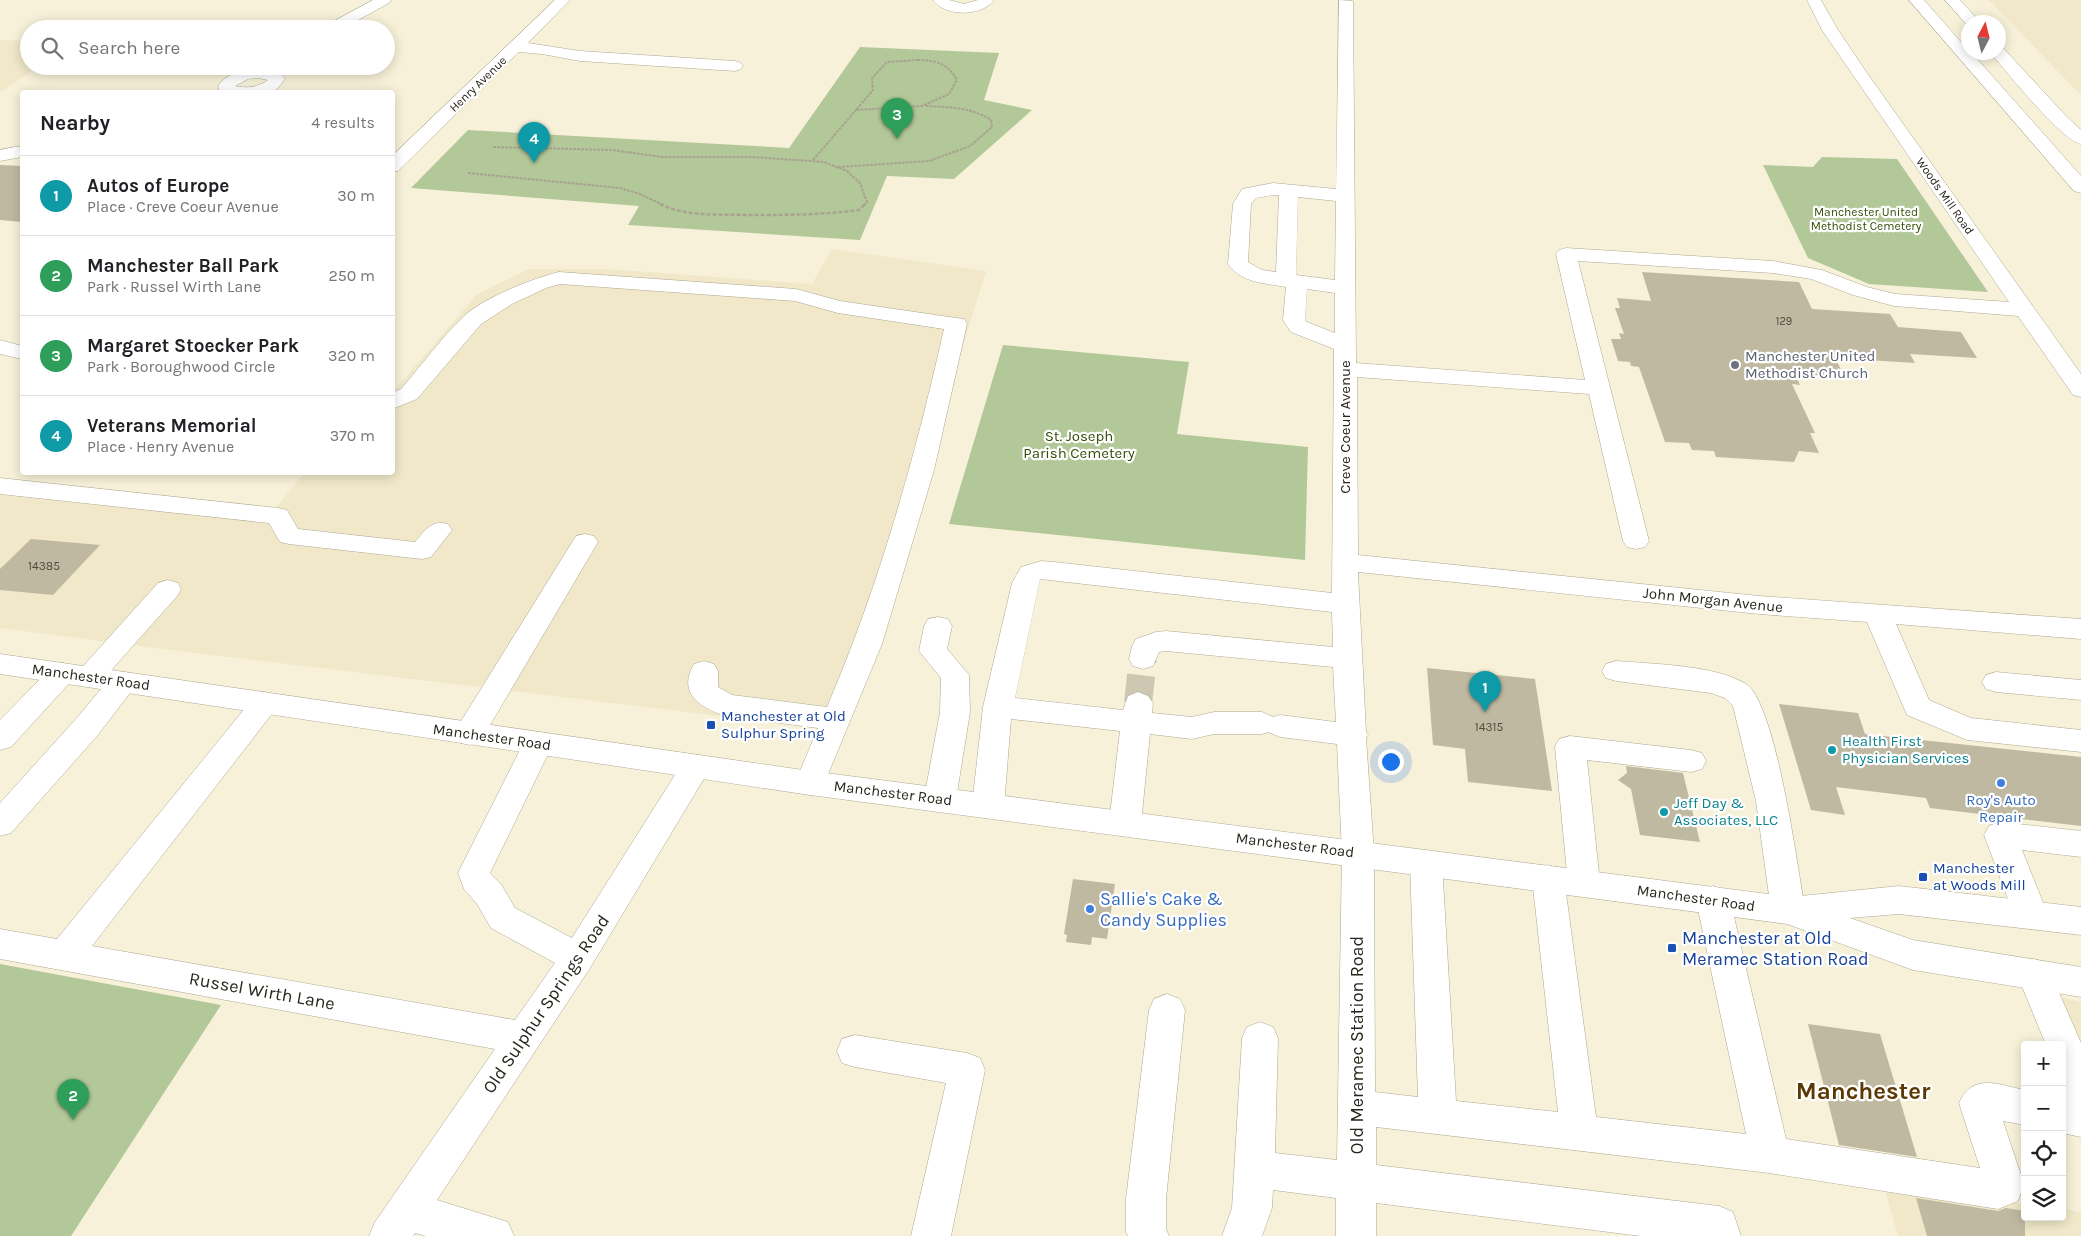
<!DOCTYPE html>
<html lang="en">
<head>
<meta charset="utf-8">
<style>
	:root { --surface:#fff; --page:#f6f6f6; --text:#202124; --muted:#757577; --line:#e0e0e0; --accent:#79562f }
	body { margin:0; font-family:Karla,sans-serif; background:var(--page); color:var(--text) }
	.controls { position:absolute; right:15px; bottom:15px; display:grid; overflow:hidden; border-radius:5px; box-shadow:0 2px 12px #0003 }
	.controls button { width:45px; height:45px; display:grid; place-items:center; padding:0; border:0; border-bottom:1px solid var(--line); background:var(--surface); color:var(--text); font:25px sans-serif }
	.compass { position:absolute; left:1961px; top:15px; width:45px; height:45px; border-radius:50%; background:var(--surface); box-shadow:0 2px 12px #0003; rotate:7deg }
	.you { position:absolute; left:1390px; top:761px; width:18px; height:18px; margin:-12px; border:4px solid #fff; border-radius:50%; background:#1a73e8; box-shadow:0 0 0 8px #1a73e833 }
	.badge { display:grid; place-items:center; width:32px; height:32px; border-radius:50%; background:var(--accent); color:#fff; font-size:16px; font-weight:700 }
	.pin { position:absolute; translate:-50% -41px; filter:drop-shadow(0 1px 2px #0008) }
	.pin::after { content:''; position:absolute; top:26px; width:18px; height:15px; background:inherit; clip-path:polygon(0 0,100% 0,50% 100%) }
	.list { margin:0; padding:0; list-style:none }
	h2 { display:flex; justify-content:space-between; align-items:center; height:65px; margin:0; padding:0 20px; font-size:21px }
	h2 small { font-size:16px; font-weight:400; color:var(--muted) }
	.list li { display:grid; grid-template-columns:32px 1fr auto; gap:15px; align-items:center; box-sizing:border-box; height:80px; padding:0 20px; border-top:1px solid var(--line) }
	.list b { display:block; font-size:19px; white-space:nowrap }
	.list p { margin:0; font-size:16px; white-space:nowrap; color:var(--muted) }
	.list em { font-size:16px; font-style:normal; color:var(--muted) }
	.icon { flex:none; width:28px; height:28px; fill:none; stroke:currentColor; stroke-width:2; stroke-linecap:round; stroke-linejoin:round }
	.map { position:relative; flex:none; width:2081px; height:1236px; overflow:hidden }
	.search { position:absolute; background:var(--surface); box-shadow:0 2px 12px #0003; left:20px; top:20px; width:375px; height:55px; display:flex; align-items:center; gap:12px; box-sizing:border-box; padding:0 18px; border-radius:28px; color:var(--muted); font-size:19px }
	.panel { position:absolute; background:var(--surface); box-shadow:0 2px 12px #0003; left:20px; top:90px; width:375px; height:385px; border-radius:5px }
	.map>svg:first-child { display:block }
	.built { fill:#f0e8c8 }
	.green { fill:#b3c898 }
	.building { fill:#c0b9a2 }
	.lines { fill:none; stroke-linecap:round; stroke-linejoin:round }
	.minor-tunnel { stroke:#cec8b3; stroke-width:28; stroke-dasharray:28 14; stroke-linecap:butt }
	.minor-casing { stroke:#aea791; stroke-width:1 }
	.highway-casing { stroke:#aea791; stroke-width:1 }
	.path-far1 { stroke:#a8a391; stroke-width:2; stroke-dasharray:3 1; stroke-linecap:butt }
	.path { stroke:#a8a391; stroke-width:2.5; stroke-dasharray:4 2; stroke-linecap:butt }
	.minor { fill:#fff; fill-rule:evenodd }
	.highway { fill:#fff; fill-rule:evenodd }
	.worship-dot { fill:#6b7280; stroke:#fff; stroke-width:2 }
	.transit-dot { fill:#1a4fb4; stroke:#fff; stroke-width:2 }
	.culture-dot { fill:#0f9aa8; stroke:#fff; stroke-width:2 }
	.shop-dot { fill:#3f7fe0; stroke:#fff; stroke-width:2 }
	.labels { text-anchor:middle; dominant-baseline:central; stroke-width:4.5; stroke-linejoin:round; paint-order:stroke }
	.far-number-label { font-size:11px; fill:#4e4a3e }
	.far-street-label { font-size:12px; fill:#28251c; stroke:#fff }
	.far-park-label { font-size:12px; fill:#364c06; stroke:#fff }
	.number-label { font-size:12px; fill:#4e4a3e }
	.worship-label { font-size:15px; fill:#5b616d; stroke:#fff; text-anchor:start }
	.street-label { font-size:15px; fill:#28251c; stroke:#fff }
	.park-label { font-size:15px; fill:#364c06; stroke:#fff }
	.transit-label { font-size:15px; fill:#164399; stroke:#fff; text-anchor:start }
	.culture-label { font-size:15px; fill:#0d838f; stroke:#fff; text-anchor:start }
	.shop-label { font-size:15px; fill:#366cbe; stroke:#fff }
	.near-shop-label { font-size:18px; fill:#366cbe; stroke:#fff; text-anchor:start }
	.near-transit-label { font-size:18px; fill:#164399; stroke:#fff; text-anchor:start }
	.near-street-label { font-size:18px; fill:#28251c; stroke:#fff }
	.near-district-label { font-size:24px; font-weight:bold; fill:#5c3803; stroke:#fff }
</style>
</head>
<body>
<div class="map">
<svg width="2081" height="1236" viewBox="0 0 2081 1236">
	<rect width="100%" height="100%" fill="#f8f1d9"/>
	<g class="built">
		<path d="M1989,0H2081V94L2073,87Z"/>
		<path d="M0,40L29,41V66H39L0,92Z"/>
		<path d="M832,249L986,271L845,731L155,648L0,628V495L265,522L304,473L392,472L393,392L477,294L529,269H607L812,284Z"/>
		<path d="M2058,997L2081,1002V1060Z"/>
		<path d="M1884,1186L2025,1204V1217H2062V1208L2068,1209L2081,1213V1236H1898Z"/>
	</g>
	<g class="green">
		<path d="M860,47L999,53L984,100L1032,110L954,179L887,176L860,240L628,225L639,206L411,188L468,130L789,148Z"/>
		<path d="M1822,157L1897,159L1988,292L1869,284L1808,258L1763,165L1813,167Z"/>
		<path d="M1003,345L1189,362L1177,434L1308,447L1305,560L949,524Z"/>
		<path d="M0,964L221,1005L71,1236H0Z"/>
	</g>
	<g class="building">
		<path d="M0,165L22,166V222L0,220Z"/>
		<path d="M1642,272L1799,282L1812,309L1890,314L1898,327L1961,332L1977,358L1910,354L1915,363L1835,358L1845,377L1795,374L1800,385L1792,384L1815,433H1810L1819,453L1799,451L1794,462L1716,457L1714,451L1692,450L1689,443L1665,442L1639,367L1631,366L1630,362L1618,361L1611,339H1621L1619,333L1624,334L1615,308H1620L1617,298L1651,301Z"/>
		<path d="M31,539L100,545L53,595L0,590V569Z"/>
		<path d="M1427,668L1535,679L1552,791L1468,782L1465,749L1433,745Z"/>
		<path d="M1779,704L1858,713L1865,734L2081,757V826L1930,808L1926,798L1836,787L1845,815L1811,810Z"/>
		<path d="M1626,766L1683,773L1700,842L1640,835L1631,789L1618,780L1627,773Z"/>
		<path d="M1073,879L1115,884L1107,939L1092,937L1091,945L1066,942L1067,935L1064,934Z"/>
		<path d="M1808,1024L1880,1034L1917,1157L1839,1145Z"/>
		<path d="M1916,1198L1998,1211L2006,1208L2025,1211V1236H1927Z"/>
	</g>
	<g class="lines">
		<path class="minor-tunnel" d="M1138,703L1143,659"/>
		<defs>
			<g id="minor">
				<path d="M373,0H391L389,3L342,29H322L325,26Z"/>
				<path d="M555,0H570L528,43L580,51L735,61L741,63L743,66L741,69L735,71L580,61L542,54L519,52L398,171L392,172V156Z"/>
				<path d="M933,0H949L964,4L978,0H994C982,17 945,17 933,0Z"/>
				<path d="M1339,0L1353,1L1356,363L1585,380L1556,254L1559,250L1566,248L1773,261L1822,270L1867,287L1895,294L2009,302L1822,30L1807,0H1821L1838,30L1867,73L2081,374V397L2073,395L2018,316L1894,306L1853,295L1811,279L1773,273L1578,261L1649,541L1645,547L1636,549L1627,547L1623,541L1589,394L1357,377L1358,555L1759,596L2081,619V639L1896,624L1929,700L1971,718L2081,730V752L1967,740L1907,715L1867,622L1759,614L1358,572L1366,732L1368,735L1366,738L1374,853L1375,1092L1418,1097L1410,863L1414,854L1426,850L1438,854L1442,863L1456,1101L1558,1112L1532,878L1536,869L1548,865L1560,869L1564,878L1596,1117L1746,1134L1696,900L1701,890L1713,886L1725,890L1730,900L1786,1139L1980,1168L1959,1103C1973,1072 1998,1085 2025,1090V1125L2003,1121L2024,1184L2018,1201L1998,1209L1769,1173L1376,1127V1165L1719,1206L1733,1212L1741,1236H1641L1376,1203V1236H1336V1198L1273,1190L1272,1208L1262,1236H1222L1232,1208L1242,1038L1247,1027L1260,1022L1273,1027L1278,1038L1275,1153L1337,1160L1342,853L1337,744L1280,737L1268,732L1262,734H1214L1192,739L1150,734L1141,823L1136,832L1125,835L1114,832L1109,823L1120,731L1011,719L1004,806L999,815L988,818L977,815L972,806L983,707L1012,583L1021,567L1041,561L1054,562L1332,593L1334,349L1291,332L1283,320L1286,287C1265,283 1241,283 1228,264L1233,204L1242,189L1273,183L1336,189ZM1273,195H1279L1276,272L1262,270L1248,262L1251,204L1256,198ZM1298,197L1336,201L1335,280L1296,275ZM1307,289L1335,293V333L1307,322L1305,320ZM1040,579L1332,612L1333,647L1166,631L1156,632L1136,639L1132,646L1129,659L1133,666L1143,669L1153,666L1159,652L1166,651L1333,667L1336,722L1280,715L1273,717L1262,712H1214L1192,717L1152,713L1153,703L1148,696L1138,692L1128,696L1123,710L1015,698Z"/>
				<path d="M251,69C263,68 278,68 285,79L277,89L270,92H220L218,86C226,74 238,72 251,69ZM258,78L268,80C259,87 246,89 235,86L248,79Z"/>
				<path d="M15,147H22V157L0,161V150Z"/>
				<path d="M559,272L796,289L840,301L956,318L964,319L967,324L934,470L882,644L821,791L810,795L799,791L795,783L818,728L726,716C700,708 677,693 694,664L704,661L714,664L718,671V687L732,695L827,707C879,586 915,458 944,329L838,313L795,301L560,284L546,288L512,304L481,324L417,399L392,409V393L401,389C422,365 441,338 464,316C483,298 534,278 559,272Z"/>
				<path d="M0,340L22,346V359L0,354Z"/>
				<path d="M0,478L278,508L287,510L298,529L415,542C426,529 431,520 448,524L452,530L431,557L422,559L289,544L280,542L269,523L0,494Z"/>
				<path d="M585,534L594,536L598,542L480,742L469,745L458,742L454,734L458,726L576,536Z"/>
				<path d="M168,580L178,583L181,589L178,595L99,684L89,687L79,684L75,677L11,747L0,750V720L53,666L63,663L73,666L77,673L158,583Z"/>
				<path d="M938,617L948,619L952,626L947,649L969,675L970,712L956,799L951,808L940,811L929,808L924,799L940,712L941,678L919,651L924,626L928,619Z"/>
				<path d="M1616,661C1652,664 1716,665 1746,684C1776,703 1798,870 1805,910L1800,920L1788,924L1776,920L1771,910L1756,801L1733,706L1725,698L1711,693L1616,681L1606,678L1602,671L1606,664Z"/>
				<path d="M123,672L133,675L137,682L133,689L97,736L11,833L0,836V803L75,720L113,675Z"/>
				<path d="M1996,672L2081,680V700L1996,692L1986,689L1982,682L1986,675Z"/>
				<path d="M265,692L275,696L280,703L275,710L92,946L515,1020L555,963L491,928L477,904L464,889L458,873L527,736L538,733L549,736L553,744L490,873L501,884L515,908L572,938L685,759L696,755L707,759L711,767L590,968L437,1200L508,1222L514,1236H426L415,1233L413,1236H369L375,1222L495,1049L0,959V929L57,939L255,696Z"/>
				<path d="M1570,736L1691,750L1702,753L1706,761L1702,769L1691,772L1587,760L1600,883L1596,893L1584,896L1572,893L1568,883L1555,747L1559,739Z"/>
				<path d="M2000,822L2081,831V857L2022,850L2048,915L2043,925L2031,929L2019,925L2014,915L1984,835L1989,826Z"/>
				<path d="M2034,959L2046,963L2081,1043V1137L2062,1133V1097L2066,1098L2062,1091V1045H2046L2017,974L2022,963Z"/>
				<path d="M1167,994L1180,999L1185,1010L1166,1199V1229L1169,1236H1128L1126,1232V1199L1149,1010L1154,999Z"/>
				<path d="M855,1035L967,1053L980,1058L985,1070L951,1236H911L946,1083L855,1067L842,1063L837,1051L842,1039Z"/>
			</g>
			<g id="highway">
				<path d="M1909,0H1924L1968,50V52H1971L2081,176V193L2074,191Z"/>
				<path d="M1945,0H1960L1980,22H1968V26L1967,25Z"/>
				<path d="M1998,47L2004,49L2066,116L2081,130V144C2060,139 2009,74 1992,55L1990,52H1998Z"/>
				<path d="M0,654L810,771L1791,897L1899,886L2081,907V935L1899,914L1850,918L1913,940L2081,967V997L1913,970L1787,924L810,795L0,674Z"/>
			</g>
		</defs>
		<use href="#minor" class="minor-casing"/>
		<use href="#highway" class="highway-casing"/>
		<g class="path-far1">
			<path d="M917,60C935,60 948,63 957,80L949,94L922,106L856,110L873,90L872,78L887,62Z"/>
			<path d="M493,147L612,150L662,157H752L824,162L847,171L860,183L867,202L864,205"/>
			<path d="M813,160L856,110"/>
			<path d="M838,167L929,161L970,146L992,127L991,120C971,107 949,107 926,106"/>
			<path d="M468,173L620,188L640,194L663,205"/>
		</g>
		<path class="path" d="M660,204C687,217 718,214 747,215C785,215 822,215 859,210L865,204"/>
		<use href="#minor" class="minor"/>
		<use href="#highway" class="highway"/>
	</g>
	<circle class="worship-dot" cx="1735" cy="365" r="5"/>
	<g class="transit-dot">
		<rect x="706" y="720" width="10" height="10" rx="2.5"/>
		<rect x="1918" y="872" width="10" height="10" rx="2.5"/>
		<rect x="1667" y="943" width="10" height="10" rx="2.5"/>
	</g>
	<g class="culture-dot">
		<circle cx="1832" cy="750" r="5"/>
		<circle cx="1664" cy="812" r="5"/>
	</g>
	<g class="shop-dot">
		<circle cx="2001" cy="783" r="5"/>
		<circle cx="1090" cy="909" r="5"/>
	</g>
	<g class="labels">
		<g class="far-number-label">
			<text x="1784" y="321">129</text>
		</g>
		<g class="far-street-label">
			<text transform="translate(478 84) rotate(-44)">Henry Avenue</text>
			<text transform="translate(1945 196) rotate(55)">Woods Mill Road</text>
		</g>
		<g class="far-park-label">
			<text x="1866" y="212">Manchester United<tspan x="1866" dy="14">Methodist Cemetery</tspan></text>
		</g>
		<g class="number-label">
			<text x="44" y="566">14385</text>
			<text x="1489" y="727">14315</text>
		</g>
		<g class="worship-label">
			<text x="1745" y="356">Manchester United<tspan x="1745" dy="17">Methodist Church</tspan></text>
		</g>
		<g class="street-label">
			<text transform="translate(1345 427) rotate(-90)">Creve Coeur Avenue</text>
			<text transform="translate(1713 600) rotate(6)">John Morgan Avenue</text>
			<text transform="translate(91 677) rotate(8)">Manchester Road</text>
			<text transform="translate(492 737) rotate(8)">Manchester Road</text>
			<text transform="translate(893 793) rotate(7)">Manchester Road</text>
			<text transform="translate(1295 845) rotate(7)">Manchester Road</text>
			<text transform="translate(1696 898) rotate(8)">Manchester Road</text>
		</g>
		<g class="park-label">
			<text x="1079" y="436">St. Joseph<tspan x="1079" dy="17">Parish Cemetery</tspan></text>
		</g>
		<g class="transit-label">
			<text x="721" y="716">Manchester at Old<tspan x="721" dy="17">Sulphur Spring</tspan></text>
			<text x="1933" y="868">Manchester<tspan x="1933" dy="17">at Woods Mill</tspan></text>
		</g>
		<g class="culture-label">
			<text x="1842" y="741">Health First<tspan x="1842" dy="17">Physician Services</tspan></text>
			<text x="1674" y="803">Jeff Day &amp;<tspan x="1674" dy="17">Associates, LLC</tspan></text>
		</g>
		<g class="shop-label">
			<text x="2001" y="800">Roy's Auto<tspan x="2001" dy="17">Repair</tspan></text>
		</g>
		<g class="near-shop-label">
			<text x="1100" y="899">Sallie's Cake &amp;<tspan x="1100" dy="21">Candy Supplies</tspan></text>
		</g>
		<g class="near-transit-label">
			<text x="1682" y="938">Manchester at Old<tspan x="1682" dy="21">Meramec Station Road</tspan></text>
		</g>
		<g class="near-street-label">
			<text transform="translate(262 991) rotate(10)">Russel Wirth Lane</text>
			<text transform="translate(546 1004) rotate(-56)">Old Sulphur Springs Road</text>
			<text transform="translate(1357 1045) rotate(-90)">Old Meramec Station Road</text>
		</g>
		<g class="near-district-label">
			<text x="1863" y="1091">Manchester</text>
		</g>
	</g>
</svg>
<div class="controls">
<button>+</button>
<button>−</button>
<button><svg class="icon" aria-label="locate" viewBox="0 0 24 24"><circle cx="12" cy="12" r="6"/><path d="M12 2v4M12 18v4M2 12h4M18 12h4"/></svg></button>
<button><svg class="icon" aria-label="layers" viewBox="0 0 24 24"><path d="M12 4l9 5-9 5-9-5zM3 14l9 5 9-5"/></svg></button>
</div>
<svg class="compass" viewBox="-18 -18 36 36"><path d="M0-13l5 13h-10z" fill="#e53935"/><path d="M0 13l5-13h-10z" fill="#757577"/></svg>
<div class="you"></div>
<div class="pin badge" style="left:1485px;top:712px;background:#0f9aa8">1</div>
<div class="pin badge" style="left:73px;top:1120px;background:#2e9e5b">2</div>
<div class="pin badge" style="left:897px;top:139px;background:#2e9e5b">3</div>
<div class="pin badge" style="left:534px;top:163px;background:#0f9aa8">4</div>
<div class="search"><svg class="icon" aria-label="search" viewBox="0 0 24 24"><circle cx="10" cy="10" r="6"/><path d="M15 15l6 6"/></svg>Search here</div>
<section class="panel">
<h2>Nearby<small>4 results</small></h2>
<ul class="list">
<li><span class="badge" style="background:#0f9aa8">1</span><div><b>Autos of Europe</b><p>Place · Creve Coeur Avenue</p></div><em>30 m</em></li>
<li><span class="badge" style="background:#2e9e5b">2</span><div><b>Manchester Ball Park</b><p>Park · Russel Wirth Lane</p></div><em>250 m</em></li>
<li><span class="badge" style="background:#2e9e5b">3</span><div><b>Margaret Stoecker Park</b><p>Park · Boroughwood Circle</p></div><em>320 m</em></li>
<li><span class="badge" style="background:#0f9aa8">4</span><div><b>Veterans Memorial</b><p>Place · Henry Avenue</p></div><em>370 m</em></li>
</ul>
</section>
</div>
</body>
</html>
